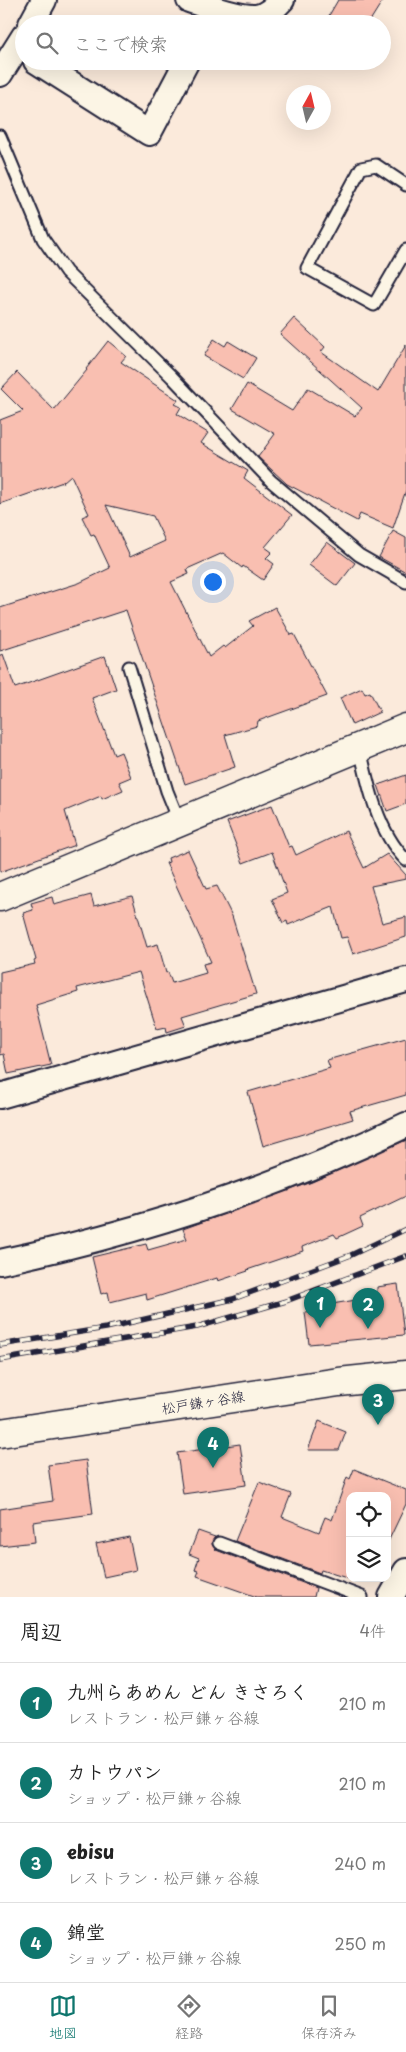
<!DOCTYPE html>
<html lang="ja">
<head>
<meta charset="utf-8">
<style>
	:root { --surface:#fff; --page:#f6f6f6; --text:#222; --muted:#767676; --line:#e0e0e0; --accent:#0f766e }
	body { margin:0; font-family:"Playpen Sans","Klee One",sans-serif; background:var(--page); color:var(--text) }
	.controls { position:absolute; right:15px; bottom:15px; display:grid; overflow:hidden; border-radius:10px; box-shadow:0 5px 20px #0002 }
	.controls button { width:45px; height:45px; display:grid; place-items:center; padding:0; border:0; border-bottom:1px solid var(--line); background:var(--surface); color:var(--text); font:25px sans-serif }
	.compass { position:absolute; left:286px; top:85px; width:45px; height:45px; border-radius:50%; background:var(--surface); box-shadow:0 5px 20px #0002; rotate:8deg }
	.you { position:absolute; left:212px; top:581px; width:18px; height:18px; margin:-12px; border:4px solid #fff; border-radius:50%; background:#1a73e8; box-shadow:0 0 0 8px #1a73e833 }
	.badge { display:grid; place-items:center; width:32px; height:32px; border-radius:50%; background:var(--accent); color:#fff; font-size:16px; font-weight:700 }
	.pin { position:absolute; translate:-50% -41px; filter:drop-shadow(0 1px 2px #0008) }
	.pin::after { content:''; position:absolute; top:26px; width:18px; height:15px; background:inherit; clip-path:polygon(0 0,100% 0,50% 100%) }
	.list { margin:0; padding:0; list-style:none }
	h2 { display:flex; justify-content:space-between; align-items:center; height:65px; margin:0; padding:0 20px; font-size:21px }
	h2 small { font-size:16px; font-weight:400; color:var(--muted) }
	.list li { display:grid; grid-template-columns:32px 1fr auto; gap:15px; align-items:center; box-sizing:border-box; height:80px; padding:0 20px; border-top:1px solid var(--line) }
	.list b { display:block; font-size:19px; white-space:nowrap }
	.list p { margin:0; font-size:16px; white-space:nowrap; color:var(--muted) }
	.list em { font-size:16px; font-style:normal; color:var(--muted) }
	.icon { flex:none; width:28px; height:28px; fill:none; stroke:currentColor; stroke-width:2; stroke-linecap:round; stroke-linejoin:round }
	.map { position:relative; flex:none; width:406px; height:1597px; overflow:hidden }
	.search { position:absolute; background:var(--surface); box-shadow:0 5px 20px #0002; left:15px; right:15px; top:15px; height:55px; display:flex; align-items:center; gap:12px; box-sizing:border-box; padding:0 18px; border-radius:28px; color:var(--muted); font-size:19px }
	.sheet { height:385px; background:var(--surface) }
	nav { display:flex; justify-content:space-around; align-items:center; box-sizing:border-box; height:70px; border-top:1px solid var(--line); background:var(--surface); font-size:14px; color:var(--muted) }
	nav a { display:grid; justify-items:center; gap:2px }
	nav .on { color:var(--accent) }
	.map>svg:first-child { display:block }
	.building { fill:#f9bfb1; stroke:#22223b; fill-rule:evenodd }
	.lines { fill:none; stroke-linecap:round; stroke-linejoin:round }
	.lane-casing { stroke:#22223b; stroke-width:15 }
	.street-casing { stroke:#22223b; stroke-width:28 }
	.secondary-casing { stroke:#22223b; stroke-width:31 }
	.lane { stroke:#fcf5e5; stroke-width:11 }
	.street { stroke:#fcf5e5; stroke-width:24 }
	.secondary { stroke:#fcf5e5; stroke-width:28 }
	.rail-casing { stroke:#22223b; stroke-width:5.5 }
	.rail { stroke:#fcf5e5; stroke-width:4; stroke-dasharray:11; stroke-linecap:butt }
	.labels { text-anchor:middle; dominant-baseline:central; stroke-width:4; stroke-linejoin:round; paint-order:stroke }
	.street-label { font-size:14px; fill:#22223b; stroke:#fcf5e5 }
</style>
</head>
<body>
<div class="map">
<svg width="406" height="1597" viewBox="0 0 406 1597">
	<rect width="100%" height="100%" fill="#fbeadb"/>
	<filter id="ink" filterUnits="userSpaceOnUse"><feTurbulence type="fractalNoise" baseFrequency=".02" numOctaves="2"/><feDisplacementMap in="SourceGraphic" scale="10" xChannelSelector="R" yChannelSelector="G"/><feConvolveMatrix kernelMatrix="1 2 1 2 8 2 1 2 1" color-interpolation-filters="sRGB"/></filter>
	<g filter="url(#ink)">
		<g class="building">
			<path d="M338,0H383L368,24H324Z"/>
			<path d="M294,318L325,347L321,352L378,392L406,345V490L393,528L360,514L357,521L287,484L258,457L275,434L232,409L247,384L292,411L308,388L355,416L362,408L280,334Z"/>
			<path d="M214,339L225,346L228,341L256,358L243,379L204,356Z"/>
			<path d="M108,341L126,356L121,362L178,400L175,404L181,407L177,414L208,433L201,443L248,471L244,478L292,515L265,547L272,552L266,558L274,564L263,580L243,566L242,568L223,553L187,569L189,574L171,582L209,657L223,646L225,648L253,626L249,621L275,607L291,635L294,634L327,696L258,721L257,726L225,735L235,767L185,784L126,610L0,651V608L79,583L110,568L94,534L91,535L82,517L89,514L71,475L63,482L0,504V420L23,411L1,389L17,372L54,410L87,370L86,369ZM106,505L153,516L165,541L130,557Z"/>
			<path d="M393,531L406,538V572L379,557Z"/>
			<path d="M327,542L355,563L337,586L309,565Z"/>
			<path d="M3,654L15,688L105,656L116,689L92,698L114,755L121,752L131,777L119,782L123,790L102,799L101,796L65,811L75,845L0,872V655Z"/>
			<path d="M362,688L365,694L370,692L380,712L352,725L340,698Z"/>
			<path d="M406,775V804L387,811L378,785Z"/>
			<path d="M272,805L289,847L292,846L296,855L346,831L364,868L387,854L406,875V879L371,886L382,923L406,917V937L353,954L347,937L341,938L333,907L288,925L287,921L283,923L272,899L287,893L272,852L243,863L227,822Z"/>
			<path d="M188,850L206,889L217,886L232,916L256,994L182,1016L186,1026L167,1032L166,1027L157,1029L139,972L77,988L78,992L36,1005L51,1065L8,1074L4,1054L0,1055V972L35,964L34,961L36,960L23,913L33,910L31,903L52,897L54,905L91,895L94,906L132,896L147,947L158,944L166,973L168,972L172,983L206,973L203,964L211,962L166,863L169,862L168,858Z"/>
			<path d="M406,1038V1095L350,1111L353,1119L263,1146L248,1092L330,1068L327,1060Z"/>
			<path d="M406,1140V1196L360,1218L363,1226L337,1238L334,1234L302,1247L303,1251L247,1270L248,1271L218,1281L217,1278L147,1300L146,1293L110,1302L108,1292L101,1294L92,1257L146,1244L148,1250L187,1239L183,1229L312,1182Z"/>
			<path d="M398,1284L404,1335L309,1344L305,1312L333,1309L332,1304L356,1300L355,1296L377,1293V1287Z"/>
			<path d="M319,1421L346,1432L339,1450H308Z"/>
			<path d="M240,1444L246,1485L183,1494L177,1453Z"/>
			<path d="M86,1460L93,1514L33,1522L35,1542L0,1546V1509L53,1501L48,1465Z"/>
			<path d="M354,1469L406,1490V1504L387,1544V1496H350V1579L321,1570L320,1573L235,1541L259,1482L291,1494L282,1517L319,1532L325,1517L332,1520L347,1477L350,1479Z"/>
			<path d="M198,1531L215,1537L212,1544L216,1550L316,1588L314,1597H257L197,1576L199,1571L195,1570L199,1558L189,1554Z"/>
			<path d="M129,1537L136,1570L104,1577L96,1544Z"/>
		</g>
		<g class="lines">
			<defs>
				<g id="lane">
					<path d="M0,136L43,239L66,272L172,377L271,481L359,555L406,582"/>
					<path d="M406,185L376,165L361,168L307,268L374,305L406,250"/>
					<path d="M129,667L167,791L180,823"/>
					<path d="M360,748C368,786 378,832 406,860"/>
					<path d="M219,1543L362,1597"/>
				</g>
				<g id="street">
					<path d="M189,0C206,6 235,17 253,17C263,18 276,7 282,0"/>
					<path d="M31,24L44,0"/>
					<path d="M36,61L149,133L187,61"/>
					<path d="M0,74L24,36"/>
					<path d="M0,1096L406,980"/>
					<path d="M0,1262C143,1232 274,1189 406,1125"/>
					<path d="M391,1597L406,1571"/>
				</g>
				<g id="secondary">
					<path d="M0,897L406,728"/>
					<path d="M0,1433L339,1382L406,1375"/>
				</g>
			</defs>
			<use href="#lane" class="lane-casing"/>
			<use href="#street" class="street-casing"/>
			<use href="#secondary" class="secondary-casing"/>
			<use href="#lane" class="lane"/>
			<use href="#street" class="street"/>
			<use href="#secondary" class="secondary"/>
			<defs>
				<g id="rail">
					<path d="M0,1345L106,1328L233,1299L351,1255L406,1229"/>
					<path d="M0,1360L197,1327L286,1301L406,1256"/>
				</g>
			</defs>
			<use href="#rail" class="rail-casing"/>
			<use href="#rail" class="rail"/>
		</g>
	</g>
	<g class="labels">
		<g class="street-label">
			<text transform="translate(203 1402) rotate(-9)">松戸鎌ヶ谷線</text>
		</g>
	</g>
</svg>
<div class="controls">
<button><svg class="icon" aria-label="locate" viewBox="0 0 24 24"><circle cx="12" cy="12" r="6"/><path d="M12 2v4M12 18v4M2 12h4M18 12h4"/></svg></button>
<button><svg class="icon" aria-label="layers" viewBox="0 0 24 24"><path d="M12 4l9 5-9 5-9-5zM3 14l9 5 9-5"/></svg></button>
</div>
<svg class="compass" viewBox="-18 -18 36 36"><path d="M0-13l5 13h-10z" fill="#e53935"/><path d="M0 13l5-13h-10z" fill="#767676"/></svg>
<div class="you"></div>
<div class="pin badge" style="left:320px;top:1328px">1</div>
<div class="pin badge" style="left:368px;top:1329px">2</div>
<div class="pin badge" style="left:378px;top:1425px">3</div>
<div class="pin badge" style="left:213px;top:1468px">4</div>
<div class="search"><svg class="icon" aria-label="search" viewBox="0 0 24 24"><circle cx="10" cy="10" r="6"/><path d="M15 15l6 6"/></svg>ここで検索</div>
</div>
<section class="sheet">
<h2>周辺<small>4件</small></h2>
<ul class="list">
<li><span class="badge">1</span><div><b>九州らあめん どん きさろく</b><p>レストラン · 松戸鎌ヶ谷線</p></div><em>210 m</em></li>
<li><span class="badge">2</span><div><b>カトウパン</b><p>ショップ · 松戸鎌ヶ谷線</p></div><em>210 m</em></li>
<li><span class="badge">3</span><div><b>ebisu</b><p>レストラン · 松戸鎌ヶ谷線</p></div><em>240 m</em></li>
<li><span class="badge">4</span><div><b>錦堂</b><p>ショップ · 松戸鎌ヶ谷線</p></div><em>250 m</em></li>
</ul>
</section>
<nav>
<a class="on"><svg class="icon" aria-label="map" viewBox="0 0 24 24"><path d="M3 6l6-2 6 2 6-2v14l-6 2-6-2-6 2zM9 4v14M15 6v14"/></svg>地図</a>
<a><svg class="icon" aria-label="directions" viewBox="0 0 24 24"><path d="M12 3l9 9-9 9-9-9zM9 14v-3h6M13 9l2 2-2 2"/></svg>経路</a>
<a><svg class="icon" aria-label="saved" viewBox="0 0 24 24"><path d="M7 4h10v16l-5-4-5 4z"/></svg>保存済み</a>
</nav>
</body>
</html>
